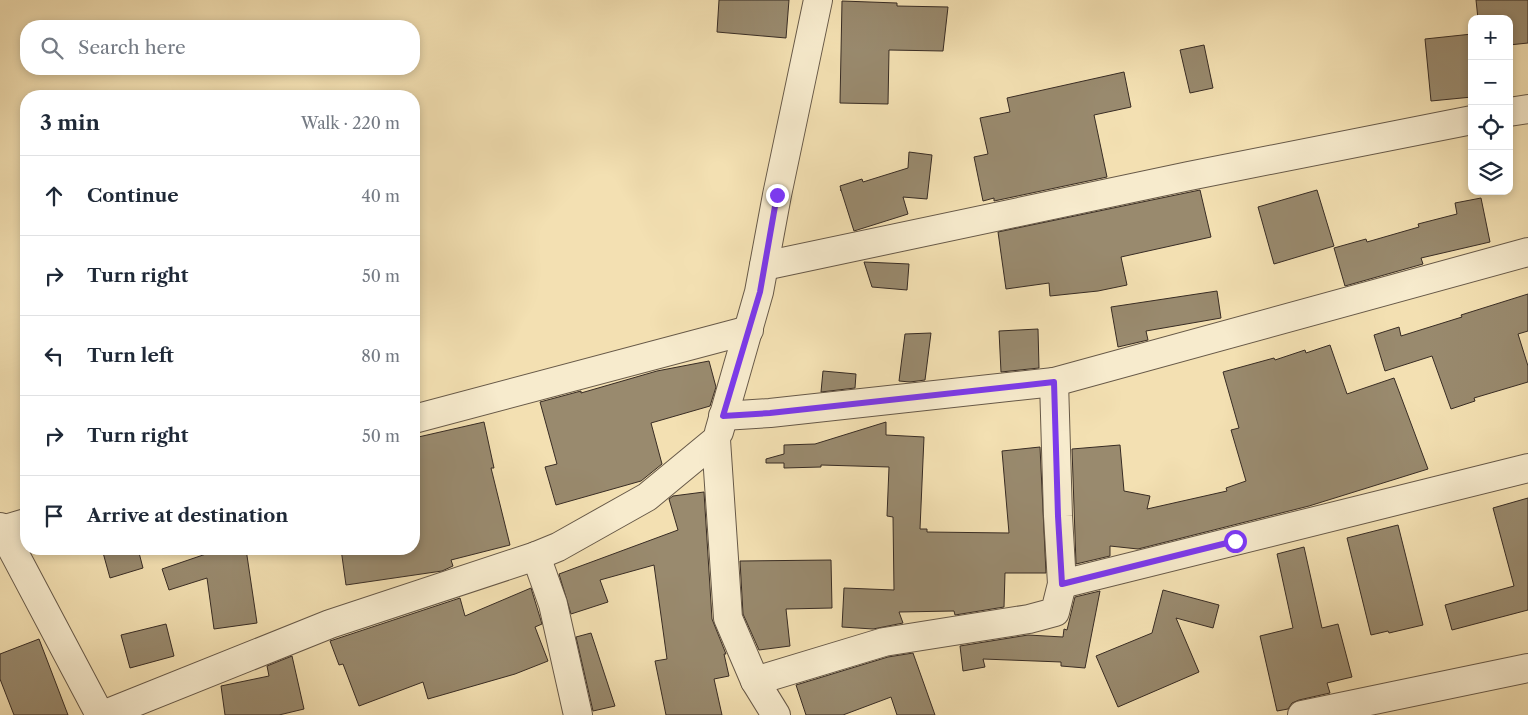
<!DOCTYPE html>
<html lang="en">
<head>
<meta charset="utf-8">
<style>
	:root { --surface:#fff; --page:#f2f2f3; --text:#1f2937; --muted:#747a83; --line:#e0e1e3 }
	body { margin:0; font-family:"Libre Caslon Text",serif; background:var(--page); color:var(--text) }
	.controls { position:absolute; right:15px; top:15px; display:grid; overflow:hidden; border-radius:10px; box-shadow:0 2px 8px #0003 }
	.controls button { width:45px; height:45px; display:grid; place-items:center; padding:0; border:0; border-bottom:1px solid var(--line); background:var(--surface); color:var(--text); font:25px sans-serif }
	.stop { position:absolute; width:15px; height:15px; margin:-11px; border:4px solid #7c3aed; border-radius:50%; background:#fff }
	.stop.end { background:#7c3aed; border-color:#fff; box-shadow:0 1px 5px #0008 }
	.list { margin:0; padding:0; list-style:none }
	h2 { display:flex; justify-content:space-between; align-items:center; height:65px; margin:0; padding:0 20px; font-size:21px }
	h2 small { font-size:16px; font-weight:400; color:var(--muted) }
	.list li { display:grid; grid-template-columns:32px 1fr auto; gap:15px; align-items:center; box-sizing:border-box; height:80px; padding:0 20px; border-top:1px solid var(--line) }
	.list b { display:block; font-size:19px; white-space:nowrap }
	.list em { font-size:16px; font-style:normal; color:var(--muted) }
	.icon { flex:none; width:28px; height:28px; fill:none; stroke:currentColor; stroke-width:2; stroke-linecap:round; stroke-linejoin:round }
	.map { position:relative; flex:none; width:1528px; height:715px; overflow:hidden }
	.search { position:absolute; background:var(--surface); box-shadow:0 2px 8px #0003; left:20px; top:20px; width:400px; height:55px; display:flex; align-items:center; gap:12px; box-sizing:border-box; padding:0 18px; border-radius:20px; color:var(--muted); font-size:19px }
	.panel { position:absolute; background:var(--surface); box-shadow:0 2px 8px #0003; left:20px; top:90px; width:400px; height:465px; border-radius:20px }
	.map>svg:first-child { display:block }
	.building { fill:#998a6e; stroke:#382c24 }
	.lines { fill:none; stroke-linecap:round; stroke-linejoin:round }
	.street-casing { stroke:#675948; stroke-width:30 }
	.street { stroke:#f7ebcd; stroke-width:28 }
	.route { stroke:#7c3aed; stroke-width:6 }
</style>
</head>
<body>
<div class="map">
<svg width="1528" height="715" viewBox="0 0 1528 715">
	<rect width="100%" height="100%" fill="#f3e0b2"/>
	<filter id="stains"><feTurbulence type="fractalNoise" baseFrequency=".004" numOctaves="4"/><feColorMatrix values="0 0 0 0 .2 0 0 0 0 .09 0 0 0 0 .02 0 0 0 .5 -.17"/></filter>
	<radialGradient id="worn" r=".72"><stop offset=".6" stop-color="#630" stop-opacity="0"/><stop offset="1" stop-color="#630" stop-opacity=".3"/></radialGradient>
	<g class="building">
		<path d="M719,0H789L786,38L717,32Z"/>
		<path d="M1476,0H1528V43L1509,45V19H1478Z"/>
		<path d="M842,1L897,3V6L948,7L943,51L889,50L888,104L840,103Z"/>
		<path d="M1472,34V97L1431,101L1425,39Z"/>
		<path d="M1204,45L1213,88L1190,93L1180,50Z"/>
		<path d="M1124,72L1131,107L1094,115L1107,177L994,201V198L983,201L974,157L988,154L980,118L1010,112L1007,98Z"/>
		<path d="M909,152L932,155L927,199L903,197L908,214L854,231L841,190H840H841L840,186L862,179L863,182L908,168Z"/>
		<path d="M1200,190L1211,237L1121,257L1127,285L1098,291L1050,296L1049,283L1006,289L998,232Z"/>
		<path d="M1317,190L1334,246L1274,264L1258,207Z"/>
		<path d="M1481,198L1490,242L1421,258L1423,264L1345,286L1334,248L1366,239L1367,242L1419,227L1418,224L1457,214L1455,203Z"/>
		<path d="M864,262L909,264L907,290L872,287Z"/>
		<path d="M1217,291L1221,318L1146,331L1148,340L1118,347L1111,307Z"/>
		<path d="M1528,294V331L1518,334L1528,366V382L1474,398L1475,401L1451,409L1432,356L1385,371L1374,335L1399,327L1401,336L1462,317L1461,315Z"/>
		<path d="M1038,329L1039,368L1001,372L999,331Z"/>
		<path d="M931,333L925,380L910,382L899,381L905,334Z"/>
		<path d="M1330,345L1347,394L1394,378L1428,469L1309,506L1138,549L1110,546V556L1076,564L1072,449L1120,445L1124,491L1150,496L1147,509L1227,491L1226,488L1246,481L1231,430L1239,428L1223,372L1274,358L1275,360L1305,350L1306,353Z"/>
		<path d="M709,361L716,387L710,406L651,423L662,464L641,481L556,505L545,467L557,464L540,402L581,391V393L657,371Z"/>
		<path d="M823,371L856,374L855,388L821,392Z"/>
		<path d="M484,422L494,468H491L510,545L451,560L453,566L442,571L346,585L341,549H414V438Z"/>
		<path d="M886,422V435L924,437L920,529H927V532L1009,533L1002,451L1040,447L1046,573H1005L1004,607L955,615L954,611L899,612L903,623L873,629L842,627L844,588L894,590L893,517L887,516L889,467L821,465V467L784,468V463H766V459L784,454V445L815,444Z"/>
		<path d="M704,492L712,619L726,654H724L729,676L714,679L722,715H666L655,661L667,659L654,565L600,580L608,602L571,614L559,574L678,530L669,499L673,496Z"/>
		<path d="M1528,498V610L1452,630L1445,605L1514,586L1493,508Z"/>
		<path d="M1398,525L1423,625L1389,633L1388,631L1371,635L1347,538Z"/>
		<path d="M1304,547L1322,628L1338,624L1352,677L1327,683L1330,693L1299,700L1292,703L1288,709L1277,711L1260,636L1293,628L1277,554Z"/>
		<path d="M102,549H138L143,568L110,578Z"/>
		<path d="M205,549H246L257,623L214,629L207,578L169,590L162,569L206,554Z"/>
		<path d="M831,560L832,608L786,609L790,646L759,650L743,614L740,561Z"/>
		<path d="M531,588L542,624L535,627L548,661L515,674L428,699L423,682L359,706L343,664L339,665L330,641L460,598L465,616Z"/>
		<path d="M1163,590L1219,605L1213,628L1176,618L1199,672L1118,707L1096,656L1152,633Z"/>
		<path d="M1100,591L1085,668L1061,666V662L983,659L985,667L963,671L960,646L1028,635L1063,637L1064,629L1067,630L1075,597Z"/>
		<path d="M166,624L174,656L130,668L121,635Z"/>
		<path d="M591,633L615,706L593,711L576,637Z"/>
		<path d="M39,639L68,715H14L0,679V654Z"/>
		<path d="M913,653L935,715H897L891,697L843,715H806L796,685L888,657Z"/>
		<path d="M292,656L304,709L279,715H225L221,686L269,676L267,666Z"/>
	</g>
	<g class="lines">
		<defs>
			<g id="street">
				<path d="M1509,112L1528,109"/>
				<path d="M764,266L1189,176L1472,120"/>
				<path d="M723,416L770,413L1054,382L1528,252"/>
				<path d="M414,419L749,330"/>
				<path d="M719,432L759,292L777,195L818,0"/>
				<path d="M0,527L2,530L26,523"/>
				<path d="M2,530L100,715"/>
				<path d="M536,556L553,604L578,715"/>
				<path d="M1062,584L1528,468"/>
				<path d="M755,681L884,642L1029,619L1055,612L1062,584L1058,516L1054,382"/>
				<path d="M103,715L330,624L536,556L558,547L647,497L716,440L728,618L755,681L776,715"/>
				<path d="M1302,715L1528,668"/>
			</g>
		</defs>
		<use href="#street" class="street-casing"/>
		<use href="#street" class="street"/>
	</g>
	<g class="lines">
		<path class="route" d="M777,195L760,292L723,416L770,413L1054,382L1058,516L1062,584L1235,541"/>
	</g>
	<rect width="100%" height="100%" filter="url(#stains)"/>
	<rect width="100%" height="100%" fill="url(#worn)"/>
</svg>
<div class="controls">
<button>+</button>
<button>−</button>
<button><svg class="icon" aria-label="locate" viewBox="0 0 24 24"><circle cx="12" cy="12" r="6"/><path d="M12 2v4M12 18v4M2 12h4M18 12h4"/></svg></button>
<button><svg class="icon" aria-label="layers" viewBox="0 0 24 24"><path d="M12 4l9 5-9 5-9-5zM3 14l9 5 9-5"/></svg></button>
</div>
<div class="stop" style="left:1235px;top:541px"></div>
<div class="stop end" style="left:777px;top:195px"></div>
<div class="search"><svg class="icon" aria-label="search" viewBox="0 0 24 24"><circle cx="10" cy="10" r="6"/><path d="M15 15l6 6"/></svg>Search here</div>
<section class="panel">
<h2>3 min<small>Walk · 220 m</small></h2>
<ul class="list">
<li><svg class="icon" aria-label="ahead" viewBox="0 0 24 24"><path d="M12 20V5M6 11l6-6 6 6"/></svg><div><b>Continue</b></div><em>40 m</em></li>
<li><svg class="icon" aria-label="right" viewBox="0 0 24 24"><path d="M7 20v-9h11M14 6l5 5-5 5"/></svg><div><b>Turn right</b></div><em>50 m</em></li>
<li><svg class="icon" aria-label="left" viewBox="0 0 24 24"><path d="M17 20v-9H6M10 6l-5 5 5 5"/></svg><div><b>Turn left</b></div><em>80 m</em></li>
<li><svg class="icon" aria-label="right" viewBox="0 0 24 24"><path d="M7 20v-9h11M14 6l5 5-5 5"/></svg><div><b>Turn right</b></div><em>50 m</em></li>
<li><svg class="icon" aria-label="arrive" viewBox="0 0 24 24"><path d="M6 21V4h12l-3 4 3 4H6"/></svg><div><b>Arrive at destination</b></div></li>
</ul>
</section>
</div>
</body>
</html>
